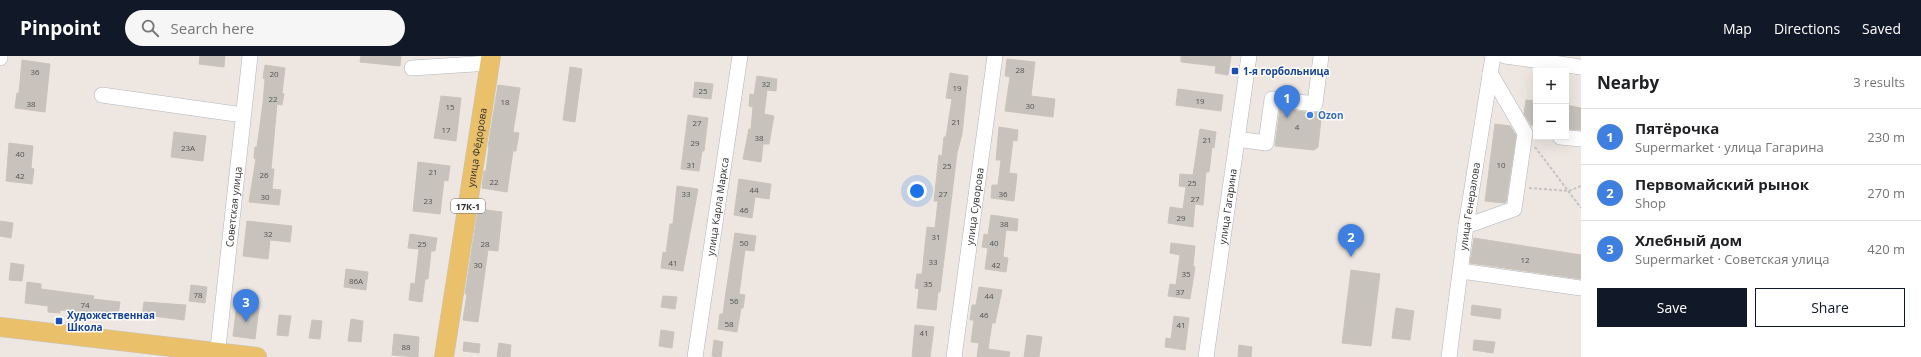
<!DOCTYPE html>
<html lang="en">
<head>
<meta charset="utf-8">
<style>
	:root { --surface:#fff; --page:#f6f6f6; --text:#202124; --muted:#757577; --line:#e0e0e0; --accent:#111827 }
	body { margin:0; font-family:"Open Sans",sans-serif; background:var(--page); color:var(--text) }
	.controls { position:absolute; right:12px; top:12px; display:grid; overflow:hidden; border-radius:0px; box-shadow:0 4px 16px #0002 }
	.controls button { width:36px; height:36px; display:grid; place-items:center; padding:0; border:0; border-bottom:1px solid var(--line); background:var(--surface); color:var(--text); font:20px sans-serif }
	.you { position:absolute; left:917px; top:135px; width:14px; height:14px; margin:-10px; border:3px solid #fff; border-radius:50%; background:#1a73e8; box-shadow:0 0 0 6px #1a73e833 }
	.badge { display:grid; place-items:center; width:26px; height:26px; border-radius:50%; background:var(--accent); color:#fff; font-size:13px; font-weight:700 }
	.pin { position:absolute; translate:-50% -33px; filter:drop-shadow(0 1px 2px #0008) }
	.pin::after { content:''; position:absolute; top:21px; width:14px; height:12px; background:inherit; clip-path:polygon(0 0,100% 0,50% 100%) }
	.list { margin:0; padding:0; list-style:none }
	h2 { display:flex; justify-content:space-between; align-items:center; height:52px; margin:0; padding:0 16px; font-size:17px }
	h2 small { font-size:13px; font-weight:400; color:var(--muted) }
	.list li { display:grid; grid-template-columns:26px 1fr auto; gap:12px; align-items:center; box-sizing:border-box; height:56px; padding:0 16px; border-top:1px solid var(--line) }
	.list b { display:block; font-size:15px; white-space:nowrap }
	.list p { margin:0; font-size:13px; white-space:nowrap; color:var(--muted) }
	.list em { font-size:13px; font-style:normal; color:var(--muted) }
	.actions { display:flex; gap:8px; padding:12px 16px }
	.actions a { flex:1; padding:9px 0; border:1px solid var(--accent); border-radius:0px; text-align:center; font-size:14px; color:var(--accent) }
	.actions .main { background:var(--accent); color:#fff }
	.icon { flex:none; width:22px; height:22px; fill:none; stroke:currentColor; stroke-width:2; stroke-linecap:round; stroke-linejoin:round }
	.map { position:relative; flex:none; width:1581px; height:301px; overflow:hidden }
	header { display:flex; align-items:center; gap:24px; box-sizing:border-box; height:56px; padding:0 20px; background:var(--accent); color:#fff }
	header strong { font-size:19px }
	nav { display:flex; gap:22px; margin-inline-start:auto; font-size:14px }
	.search { width:280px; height:36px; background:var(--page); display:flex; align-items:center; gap:10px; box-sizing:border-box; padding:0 14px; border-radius:22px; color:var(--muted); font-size:15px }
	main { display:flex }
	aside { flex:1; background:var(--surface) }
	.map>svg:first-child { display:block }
	.building { fill:#c7c2bc; stroke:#cac3ba }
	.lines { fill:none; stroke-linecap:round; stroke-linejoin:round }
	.minor-casing { stroke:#b1b4bd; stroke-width:16 }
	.major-casing { stroke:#c4c4c4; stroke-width:20 }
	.path { stroke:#c4c4c4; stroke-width:2; stroke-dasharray:3 2; stroke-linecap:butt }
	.minor { stroke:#fff; stroke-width:15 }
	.major { stroke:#eac16a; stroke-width:19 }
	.transit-dot { fill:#1a4fb4; stroke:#fff; stroke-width:1.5 }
	.shop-dot { fill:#3f7fe0; stroke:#fff; stroke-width:1.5 }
	.labels { text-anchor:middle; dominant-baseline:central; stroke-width:3; stroke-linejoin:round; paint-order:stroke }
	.number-label { font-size:8px; fill:#545352 }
	.shield { fill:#fff; stroke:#6d6d6d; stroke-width:1 }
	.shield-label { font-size:9px; font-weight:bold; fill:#2e2e2e }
	.transit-label { font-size:10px; font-weight:bold; fill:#164399; stroke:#fff; text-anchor:start }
	.shop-label { font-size:10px; font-weight:bold; fill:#366cbe; stroke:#fff; text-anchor:start }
	.street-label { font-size:10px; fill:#2e2e2e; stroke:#fff }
</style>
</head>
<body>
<header>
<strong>Pinpoint</strong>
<div class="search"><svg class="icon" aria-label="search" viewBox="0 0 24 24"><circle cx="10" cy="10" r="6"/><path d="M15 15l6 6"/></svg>Search here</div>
<nav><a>Map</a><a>Directions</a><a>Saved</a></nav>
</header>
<main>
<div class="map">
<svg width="1581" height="301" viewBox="0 0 1581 301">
	<rect width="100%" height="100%" fill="#eee7e1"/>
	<g class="building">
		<path d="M200,0H225L224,11L199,8Z"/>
		<path d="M361,0H401L400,10L360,6Z"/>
		<path d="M1181,0H1231L1228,19L1215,17L1216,10L1181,6Z"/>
		<path d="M1007,3L1035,6L1031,40L1055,43L1053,61L1005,55L1010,21L1005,20Z"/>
		<path d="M22,4L50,8L45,56L15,52L17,37H19Z"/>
		<path d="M265,9L285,12L282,37L284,38L282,49L277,48L271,113H274L272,133L281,134L279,149L249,146L256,103L254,102L255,91H257L263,47L265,23L263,22Z"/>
		<path d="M570,11L582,13L575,66L563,64Z"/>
		<path d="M950,17L968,20L962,78L957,97L940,236H938L936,254L917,252L919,233L915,232L917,218H922L927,171L935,172L938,145H934L939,99L942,100L944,81H946L952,43L946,42Z"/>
		<path d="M757,20L777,23L776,35L767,34L764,58L774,60L769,88H763L761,106L743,103L749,73H751L753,51L749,50L750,38L754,39Z"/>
		<path d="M695,26L713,28L711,43L693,41Z"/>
		<path d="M498,29L520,32L513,76L519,77L516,95H513L507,136L482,132L484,115H486L489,91H488Z"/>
		<path d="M1178,33L1223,39L1221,55L1176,49Z"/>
		<path d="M441,40L461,42L456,85L434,82Z"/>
		<path d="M1526,44L1536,45V70L1531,69L1524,58Z"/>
		<path d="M1566,49L1581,52V74L1566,73Z"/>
		<path d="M1280,53L1314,57L1322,54L1318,91L1314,94L1275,90Z"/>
		<path d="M688,59L708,62L704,95H702L699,115L681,113Z"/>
		<path d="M1495,68L1510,70L1516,79L1506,146L1504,147L1485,145Z"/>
		<path d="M999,71L1018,74L1017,85L1013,84L1009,117L1017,118L1014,145L991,142L992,129H998L1001,104H996Z"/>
		<path d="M1200,73L1216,76L1214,92L1212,91L1209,116H1206L1203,149L1195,148L1193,171L1168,167L1170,151L1183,153L1186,131L1179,130L1180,118L1193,119Z"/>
		<path d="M174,76L206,80L203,105L171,101Z"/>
		<path d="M9,87L33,90L31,112L34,113L32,128L6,125Z"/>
		<path d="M418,106L450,110L448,125L444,124L440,158L413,155Z"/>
		<path d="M739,123L771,128L769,143L755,141L752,162L734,159Z"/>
		<path d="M677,130L698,133L683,215L661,212L663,196L666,197L670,168H673Z"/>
		<path d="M478,153L502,156L498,195L488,194L478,266L463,264L467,238H465Z"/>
		<path d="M991,159L1018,163L1017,175L1006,174L1003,201L1008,202L1006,216L985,213L988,192L982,191L984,178L988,179Z"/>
		<path d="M0,165L13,167L11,182L0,180Z"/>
		<path d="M247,165L292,170L290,186L270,184L268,203L243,200Z"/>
		<path d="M735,177L756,180L754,195L745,194L739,238L745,239L743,252H741L737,276L718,273L720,258H723L726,236Z"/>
		<path d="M410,178L437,182L435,195H431L428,223H425L422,246L409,244L411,227L415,228L419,193L408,192Z"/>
		<path d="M1474,182L1581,199V223L1470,207Z"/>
		<path d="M1171,187L1195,190L1193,210L1195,211L1190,243L1168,240L1170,228L1176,229L1180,199L1170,197Z"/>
		<path d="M11,207L24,209L22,225L9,224Z"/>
		<path d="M346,213L368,216L366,234L344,231Z"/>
		<path d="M1351,214L1380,218L1371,290L1342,287Z"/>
		<path d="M27,226L41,228V233L94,240L93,243L120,246L118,259L60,254V257L48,256V250L25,247Z"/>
		<path d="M191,229L207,231L205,247L189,245Z"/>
		<path d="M979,231L1002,234L995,267H992L988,293L1010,296L1009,301H977L979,287L971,286L974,264H970L972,249H976Z"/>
		<path d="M663,240L677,241L675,253L661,251Z"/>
		<path d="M144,246L186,249L184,264L153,260L152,262L142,261Z"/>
		<path d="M237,248L259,251L255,283L233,280Z"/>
		<path d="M1472,249L1501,253L1500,263L1471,259Z"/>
		<path d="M1396,252L1414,255L1410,284L1392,282Z"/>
		<path d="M279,259L291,260L288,280L277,279Z"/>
		<path d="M1174,260L1189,262L1185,294L1165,291L1166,282L1171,283Z"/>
		<path d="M351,263L363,265L361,286L348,285Z"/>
		<path d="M312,264L322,265L320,283L309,282Z"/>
		<path d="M915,269L934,271L930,301H912Z"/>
		<path d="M661,274L674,276L672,292L659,290Z"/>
		<path d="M394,278L419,281L418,301L392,299Z"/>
		<path d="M1027,279L1042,281L1039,301H1024Z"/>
		<path d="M714,284L723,286L721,301L712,300Z"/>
		<path d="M1474,284L1495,286L1493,297L1473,294Z"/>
		<path d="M464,286L480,288L479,297L463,295Z"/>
		<path d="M499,287L511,289L510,301H497Z"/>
		<path d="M1239,289L1252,291L1251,301H1238Z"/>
	</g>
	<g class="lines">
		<defs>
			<g id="minor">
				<path d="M1505,0L1581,11"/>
				<path d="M0,2V0"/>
				<path d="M412,12L490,7"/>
				<path d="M102,39L243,59"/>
				<path d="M1560,81L1581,83"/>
				<path d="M1237,83L1266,87L1272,43L1315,48L1321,0"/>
				<path d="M1466,170L1514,153L1525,77L1490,17"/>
				<path d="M1461,215L1581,232"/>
				<path id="s1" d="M217,301L250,0"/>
				<path id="s2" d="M695,301L740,0"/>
				<path id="s3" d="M954,301L995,0"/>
				<path id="s4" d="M1206,301L1249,0"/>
				<path id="s5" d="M1449,301L1466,170L1493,0"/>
			</g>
			<g id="major">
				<path d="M0,271L257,301"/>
				<path id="s6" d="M444,301L491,0"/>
			</g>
		</defs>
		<use href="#minor" class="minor-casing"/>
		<use href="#major" class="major-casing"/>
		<g class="path">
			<path d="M1535,91L1581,152"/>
			<path d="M1529,132L1569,135L1581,130"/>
		</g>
		<use href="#minor" class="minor"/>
		<use href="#major" class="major"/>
	</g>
	<g class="transit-dot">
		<rect x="1231" y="11" width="8" height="8" rx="2"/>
		<rect x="55" y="261" width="8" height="8" rx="2"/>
	</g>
	<circle class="shop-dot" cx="1310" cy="59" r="4"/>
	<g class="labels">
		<g class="number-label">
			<text x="1020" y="13">28</text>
			<text x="35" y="15">36</text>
			<text x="274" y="17">20</text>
			<text x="766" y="27">32</text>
			<text x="957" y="31">19</text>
			<text x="703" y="34">25</text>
			<text x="273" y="42">22</text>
			<text x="1200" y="44">19</text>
			<text x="505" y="45">18</text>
			<text x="31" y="47">38</text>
			<text x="1030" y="49">30</text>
			<text x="450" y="50">15</text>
			<text x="956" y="65">21</text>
			<text x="697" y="66">27</text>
			<text x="1297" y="70">4</text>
			<text x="446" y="73">17</text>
			<text x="759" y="81">38</text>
			<text x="1207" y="83">21</text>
			<text x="695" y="86">29</text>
			<text x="188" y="91">23А</text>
			<text x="20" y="97">40</text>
			<text x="691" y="108">31</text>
			<text x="1501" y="108">10</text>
			<text x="947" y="109">25</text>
			<text x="433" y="115">21</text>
			<text x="264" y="118">26</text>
			<text x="20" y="119">42</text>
			<text x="494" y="125">22</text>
			<text x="1192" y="126">25</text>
			<text x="754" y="133">44</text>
			<text x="686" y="137">33</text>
			<text x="943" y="137">27</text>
			<text x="1003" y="137">36</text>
			<text x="265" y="140">30</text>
			<text x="1195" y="142">27</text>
			<text x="428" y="144">23</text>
			<text x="744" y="153">46</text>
			<text x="1181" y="161">29</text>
			<text x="1004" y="167">38</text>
			<text x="268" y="177">32</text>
			<text x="936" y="180">31</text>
			<text x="744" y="186">50</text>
			<text x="994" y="186">40</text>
			<text x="422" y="187">25</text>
			<text x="485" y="187">28</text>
			<text x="1525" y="203">12</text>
			<text x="933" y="205">33</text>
			<text x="673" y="206">41</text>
			<text x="478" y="208">30</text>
			<text x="996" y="208">42</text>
			<text x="1186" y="217">35</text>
			<text x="356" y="224">86А</text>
			<text x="928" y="227">35</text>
			<text x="1180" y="235">37</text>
			<text x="198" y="238">78</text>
			<text x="989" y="239">44</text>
			<text x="734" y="244">56</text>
			<text x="85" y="248">74</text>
			<text x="984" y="258">46</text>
			<text x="729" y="267">58</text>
			<text x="1181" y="268">41</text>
			<text x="924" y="276">41</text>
			<text x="406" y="290">88</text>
		</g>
		<rect class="shield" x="451" y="143" width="34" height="14" rx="3"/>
		<g class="shield-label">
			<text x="468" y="150">17К-1</text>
		</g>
		<g class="transit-label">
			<text x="1243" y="15">1-я горбольница</text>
			<text x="67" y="259">Художественная<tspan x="67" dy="12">Школа</tspan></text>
		</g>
		<g class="shop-label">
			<text x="1318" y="59">Ozon</text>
		</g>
		<g class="street-label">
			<text stroke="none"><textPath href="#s6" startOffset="212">улица Фёдорова</textPath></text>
			<text stroke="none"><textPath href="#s2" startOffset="152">улица Карла Маркса</textPath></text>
			<text stroke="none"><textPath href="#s3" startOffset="152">улица Суворова</textPath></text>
			<text stroke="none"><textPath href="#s4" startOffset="152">улица Гагарина</textPath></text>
			<text stroke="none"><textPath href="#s5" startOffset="152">улица Генералова</textPath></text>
			<text stroke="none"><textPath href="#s1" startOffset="151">Советская улица</textPath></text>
		</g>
	</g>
</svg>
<div class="controls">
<button>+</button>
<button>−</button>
</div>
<div class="you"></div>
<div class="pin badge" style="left:1287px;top:62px;background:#3f7fe0">1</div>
<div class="pin badge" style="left:1351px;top:201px;background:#3f7fe0">2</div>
<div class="pin badge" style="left:246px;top:266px;background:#3f7fe0">3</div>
</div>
<aside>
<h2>Nearby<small>3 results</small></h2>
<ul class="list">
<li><span class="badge" style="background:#3f7fe0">1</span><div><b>Пятёрочка</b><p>Supermarket · улица Гагарина</p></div><em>230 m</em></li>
<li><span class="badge" style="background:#3f7fe0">2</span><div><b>Первомайский рынок</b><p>Shop</p></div><em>270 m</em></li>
<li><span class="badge" style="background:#3f7fe0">3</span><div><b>Хлебный дом</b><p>Supermarket · Советская улица</p></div><em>420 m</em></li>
</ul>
<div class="actions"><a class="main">Save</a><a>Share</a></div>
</aside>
</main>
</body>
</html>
